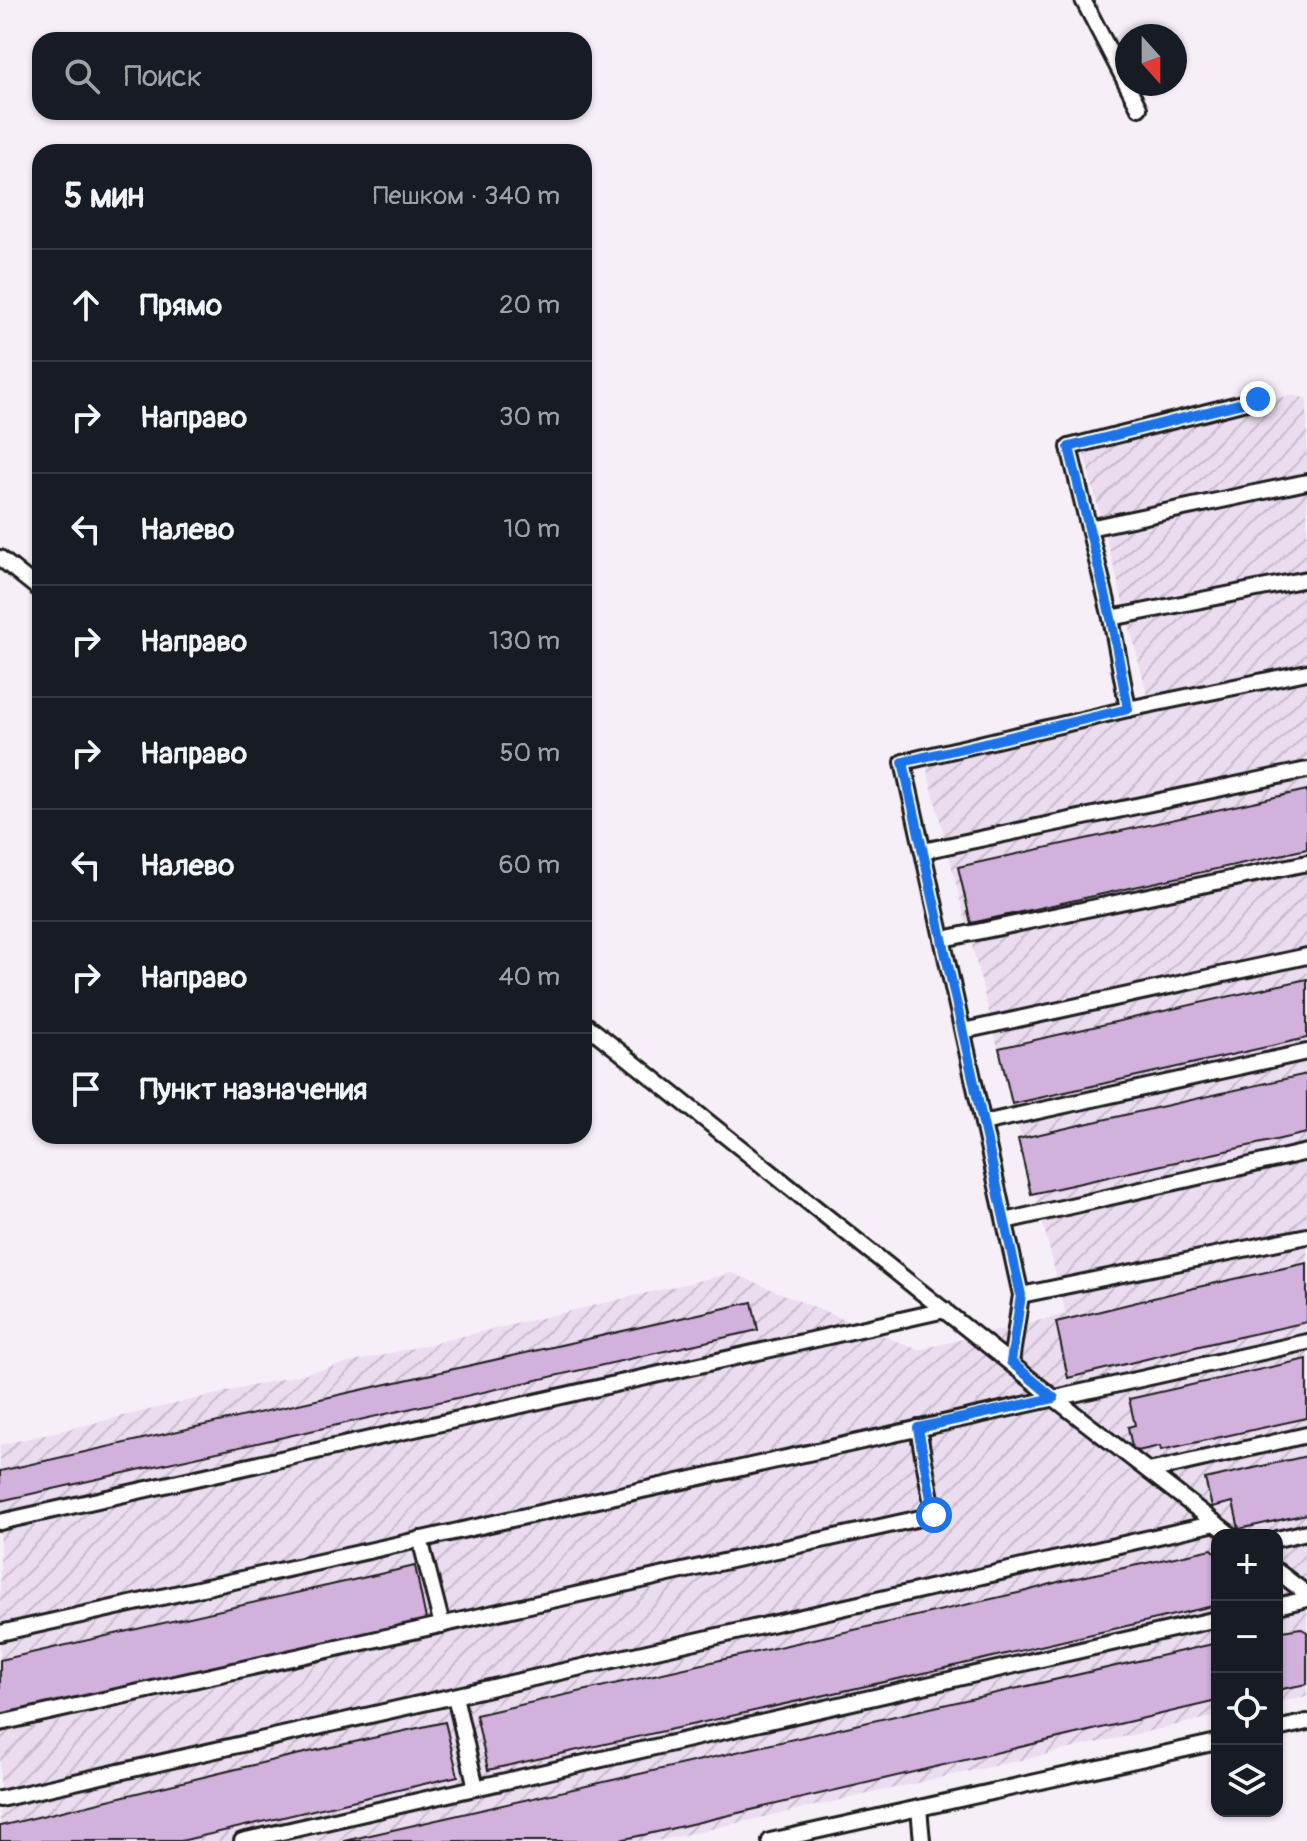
<!DOCTYPE html>
<html lang="ru">
<head>
<meta charset="utf-8">
<style>
	:root { --surface:#171b24; --page:#242831; --text:#f1f3f6; --muted:#9ea1a6; --line:#363941 }
	body { margin:0; font-family:Pangolin,sans-serif; background:var(--page); color:var(--text) }
	.controls { position:absolute; right:24px; bottom:24px; display:grid; overflow:hidden; border-radius:16px; box-shadow:0 2px 6px #0004 }
	.controls button { width:72px; height:72px; display:grid; place-items:center; padding:0; border:0; border-bottom:2px solid var(--line); background:var(--surface); color:var(--text); font:40px sans-serif }
	.compass { position:absolute; left:1115px; top:24px; width:72px; height:72px; border-radius:50%; background:var(--surface); box-shadow:0 2px 6px #0004; rotate:159deg }
	.stop { position:absolute; width:24px; height:24px; margin:-18px; border:6px solid #1a73e8; border-radius:50%; background:#fff }
	.stop.end { background:#1a73e8; border-color:#fff; box-shadow:0 2px 8px #0008 }
	.list { margin:0; padding:0; list-style:none }
	h2 { display:flex; justify-content:space-between; align-items:center; height:104px; margin:0; padding:0 32px; font-size:34px }
	h2 small { font-size:26px; font-weight:400; color:var(--muted) }
	.list li { display:grid; grid-template-columns:52px 1fr auto; gap:24px; align-items:center; box-sizing:border-box; height:112px; padding:0 32px; border-top:2px solid var(--line) }
	.list b { display:block; font-size:30px; white-space:nowrap }
	.list em { font-size:26px; font-style:normal; color:var(--muted) }
	.icon { flex:none; width:44px; height:44px; fill:none; stroke:currentColor; stroke-width:2; stroke-linecap:round; stroke-linejoin:round }
	.map { position:relative; flex:none; width:1307px; height:1841px; overflow:hidden }
	.search { position:absolute; background:var(--surface); box-shadow:0 2px 6px #0004; left:32px; top:32px; width:560px; height:88px; display:flex; align-items:center; gap:20px; box-sizing:border-box; padding:0 28px; border-radius:24px; color:var(--muted); font-size:30px }
	.panel { position:absolute; background:var(--surface); box-shadow:0 2px 6px #0004; left:32px; top:144px; width:560px; height:1000px; border-radius:24px }
	.map>svg:first-child { display:block }
	.industrial { fill:url(#industrial-furrows) }
	.building { fill:#d2b1dc; stroke:#1c1c1c; stroke-width:2 }
	.lines { fill:none; stroke-linecap:round; stroke-linejoin:round }
	.service-casing { stroke:#1c1c1c; stroke-width:20 }
	.service { stroke:#fff; stroke-width:14 }
	.route { stroke:#1a73e8; stroke-width:10 }
</style>
</head>
<body>
<div class="map">
<svg width="1307" height="1841" viewBox="0 0 1307 1841">
	<defs>
		<pattern id="industrial-furrows" width="10" height="10" patternUnits="userSpaceOnUse" patternTransform="scale(2)"><rect width="10" height="10" fill="#ebdcf0"/><path d="M-1 1l2-2M0 10L10 0M9 11l2-2" fill="none" stroke="#c9bccd"/></pattern>
	</defs>
	<rect width="100%" height="100%" fill="#f6eff8"/>
	<filter id="ink" filterUnits="userSpaceOnUse"><feTurbulence type="fractalNoise" baseFrequency=".0125" numOctaves="2"/><feDisplacementMap in="SourceGraphic" scale="16" xChannelSelector="R" yChannelSelector="G"/><feConvolveMatrix kernelMatrix="1 2 1 2 8 2 1 2 1" color-interpolation-filters="sRGB"/></filter>
	<g filter="url(#ink)">
		<path class="industrial" d="M1293,395L1307,399V1696L1277,1703V1535H1217V1716L657,1841H0V1445L732,1273L918,1350L1066,1314L922,750L1151,708L1079,435Z"/>
		<g class="building">
			<path d="M1307,790V849L971,923L958,867Z"/>
			<path d="M1307,979V1038L1012,1104L999,1048Z"/>
			<path d="M1307,1074V1133L1031,1194L1018,1139Z"/>
			<path d="M1307,1263V1322L1212,1343L1068,1378L1056,1322L1198,1287Z"/>
			<path d="M752,1302L758,1330L0,1501V1471Z"/>
			<path d="M1307,1359V1418L1161,1450L1160,1446L1133,1452L1128,1427L1135,1425L1129,1399Z"/>
			<path d="M1307,1456V1514L1239,1529L1233,1502L1212,1507L1205,1479Z"/>
			<path d="M1212,1549L1217,1554V1605L911,1676L488,1770L476,1715L1027,1591L1058,1582Z"/>
			<path d="M415,1566L427,1624L0,1719V1660Z"/>
			<path d="M1300,1628L1307,1632V1684L1277,1690V1632Z"/>
			<path d="M1217,1643V1701L657,1832L615,1841H344Z"/>
			<path d="M445,1722L458,1776L181,1841H0V1826L282,1758Z"/>
		</g>
		<g class="lines">
			<defs>
				<g id="service">
					<path d="M1083,0L1139,108"/>
					<path d="M1089,528L1307,482"/>
					<path d="M0,558L40,590"/>
					<path d="M1111,618L1307,579"/>
					<path d="M1128,709L1111,618L1069,447L1258,399"/>
					<path d="M923,851L1307,770"/>
					<path d="M943,939L1307,863"/>
					<path d="M584,1023L1054,1398L1231,1535"/>
					<path d="M963,1031L1307,956"/>
					<path d="M983,1123L1307,1052"/>
					<path d="M1005,1221L1307,1152"/>
					<path d="M1021,1295L1307,1236"/>
					<path d="M1011,1362L1021,1295L903,762L1128,709L1307,672"/>
					<path d="M1149,1471L1307,1435"/>
					<path d="M0,1522L945,1310"/>
					<path d="M420,1539L442,1625"/>
					<path d="M1277,1539L1307,1532"/>
					<path d="M1277,1571L1307,1594"/>
					<path d="M1277,1606L1307,1599"/>
					<path d="M0,1633L1307,1342"/>
					<path d="M455,1696L476,1788"/>
					<path d="M0,1723L934,1515L918,1428"/>
					<path d="M1277,1729L1307,1722"/>
					<path d="M0,1799L1216,1523"/>
					<path d="M919,1808L922,1841"/>
					<path d="M242,1841L1217,1619"/>
					<path d="M770,1841L1217,1742"/>
				</g>
			</defs>
			<use href="#service" class="service-casing"/>
			<use href="#service" class="service"/>
		</g>
	</g>
	<g class="lines" filter="url(#ink)">
		<path class="route" d="M934,1515L918,1428L1054,1398L1011,1362L1021,1295L903,762L1128,709L1111,618L1069,447L1258,399"/>
	</g>
</svg>
<div class="controls">
<button>+</button>
<button>−</button>
<button><svg class="icon" aria-label="locate" viewBox="0 0 24 24"><circle cx="12" cy="12" r="6"/><path d="M12 2v4M12 18v4M2 12h4M18 12h4"/></svg></button>
<button><svg class="icon" aria-label="layers" viewBox="0 0 24 24"><path d="M12 4l9 5-9 5-9-5zM3 14l9 5 9-5"/></svg></button>
</div>
<svg class="compass" viewBox="-18 -18 36 36"><path d="M0-13l5 13h-10z" fill="#e53935"/><path d="M0 13l5-13h-10z" fill="#9ea1a6"/></svg>
<div class="stop" style="left:934px;top:1515px"></div>
<div class="stop end" style="left:1258px;top:399px"></div>
<div class="search"><svg class="icon" aria-label="search" viewBox="0 0 24 24"><circle cx="10" cy="10" r="6"/><path d="M15 15l6 6"/></svg>Поиск</div>
<section class="panel">
<h2>5 мин<small>Пешком · 340 m</small></h2>
<ul class="list">
<li><svg class="icon" aria-label="ahead" viewBox="0 0 24 24"><path d="M12 20V5M6 11l6-6 6 6"/></svg><div><b>Прямо</b></div><em>20 m</em></li>
<li><svg class="icon" aria-label="right" viewBox="0 0 24 24"><path d="M7 20v-9h11M14 6l5 5-5 5"/></svg><div><b>Направо</b></div><em>30 m</em></li>
<li><svg class="icon" aria-label="left" viewBox="0 0 24 24"><path d="M17 20v-9H6M10 6l-5 5 5 5"/></svg><div><b>Налево</b></div><em>10 m</em></li>
<li><svg class="icon" aria-label="right" viewBox="0 0 24 24"><path d="M7 20v-9h11M14 6l5 5-5 5"/></svg><div><b>Направо</b></div><em>130 m</em></li>
<li><svg class="icon" aria-label="right" viewBox="0 0 24 24"><path d="M7 20v-9h11M14 6l5 5-5 5"/></svg><div><b>Направо</b></div><em>50 m</em></li>
<li><svg class="icon" aria-label="left" viewBox="0 0 24 24"><path d="M17 20v-9H6M10 6l-5 5 5 5"/></svg><div><b>Налево</b></div><em>60 m</em></li>
<li><svg class="icon" aria-label="right" viewBox="0 0 24 24"><path d="M7 20v-9h11M14 6l5 5-5 5"/></svg><div><b>Направо</b></div><em>40 m</em></li>
<li><svg class="icon" aria-label="arrive" viewBox="0 0 24 24"><path d="M6 21V4h12l-3 4 3 4H6"/></svg><div><b>Пункт назначения</b></div></li>
</ul>
</section>
</div>
</body>
</html>
